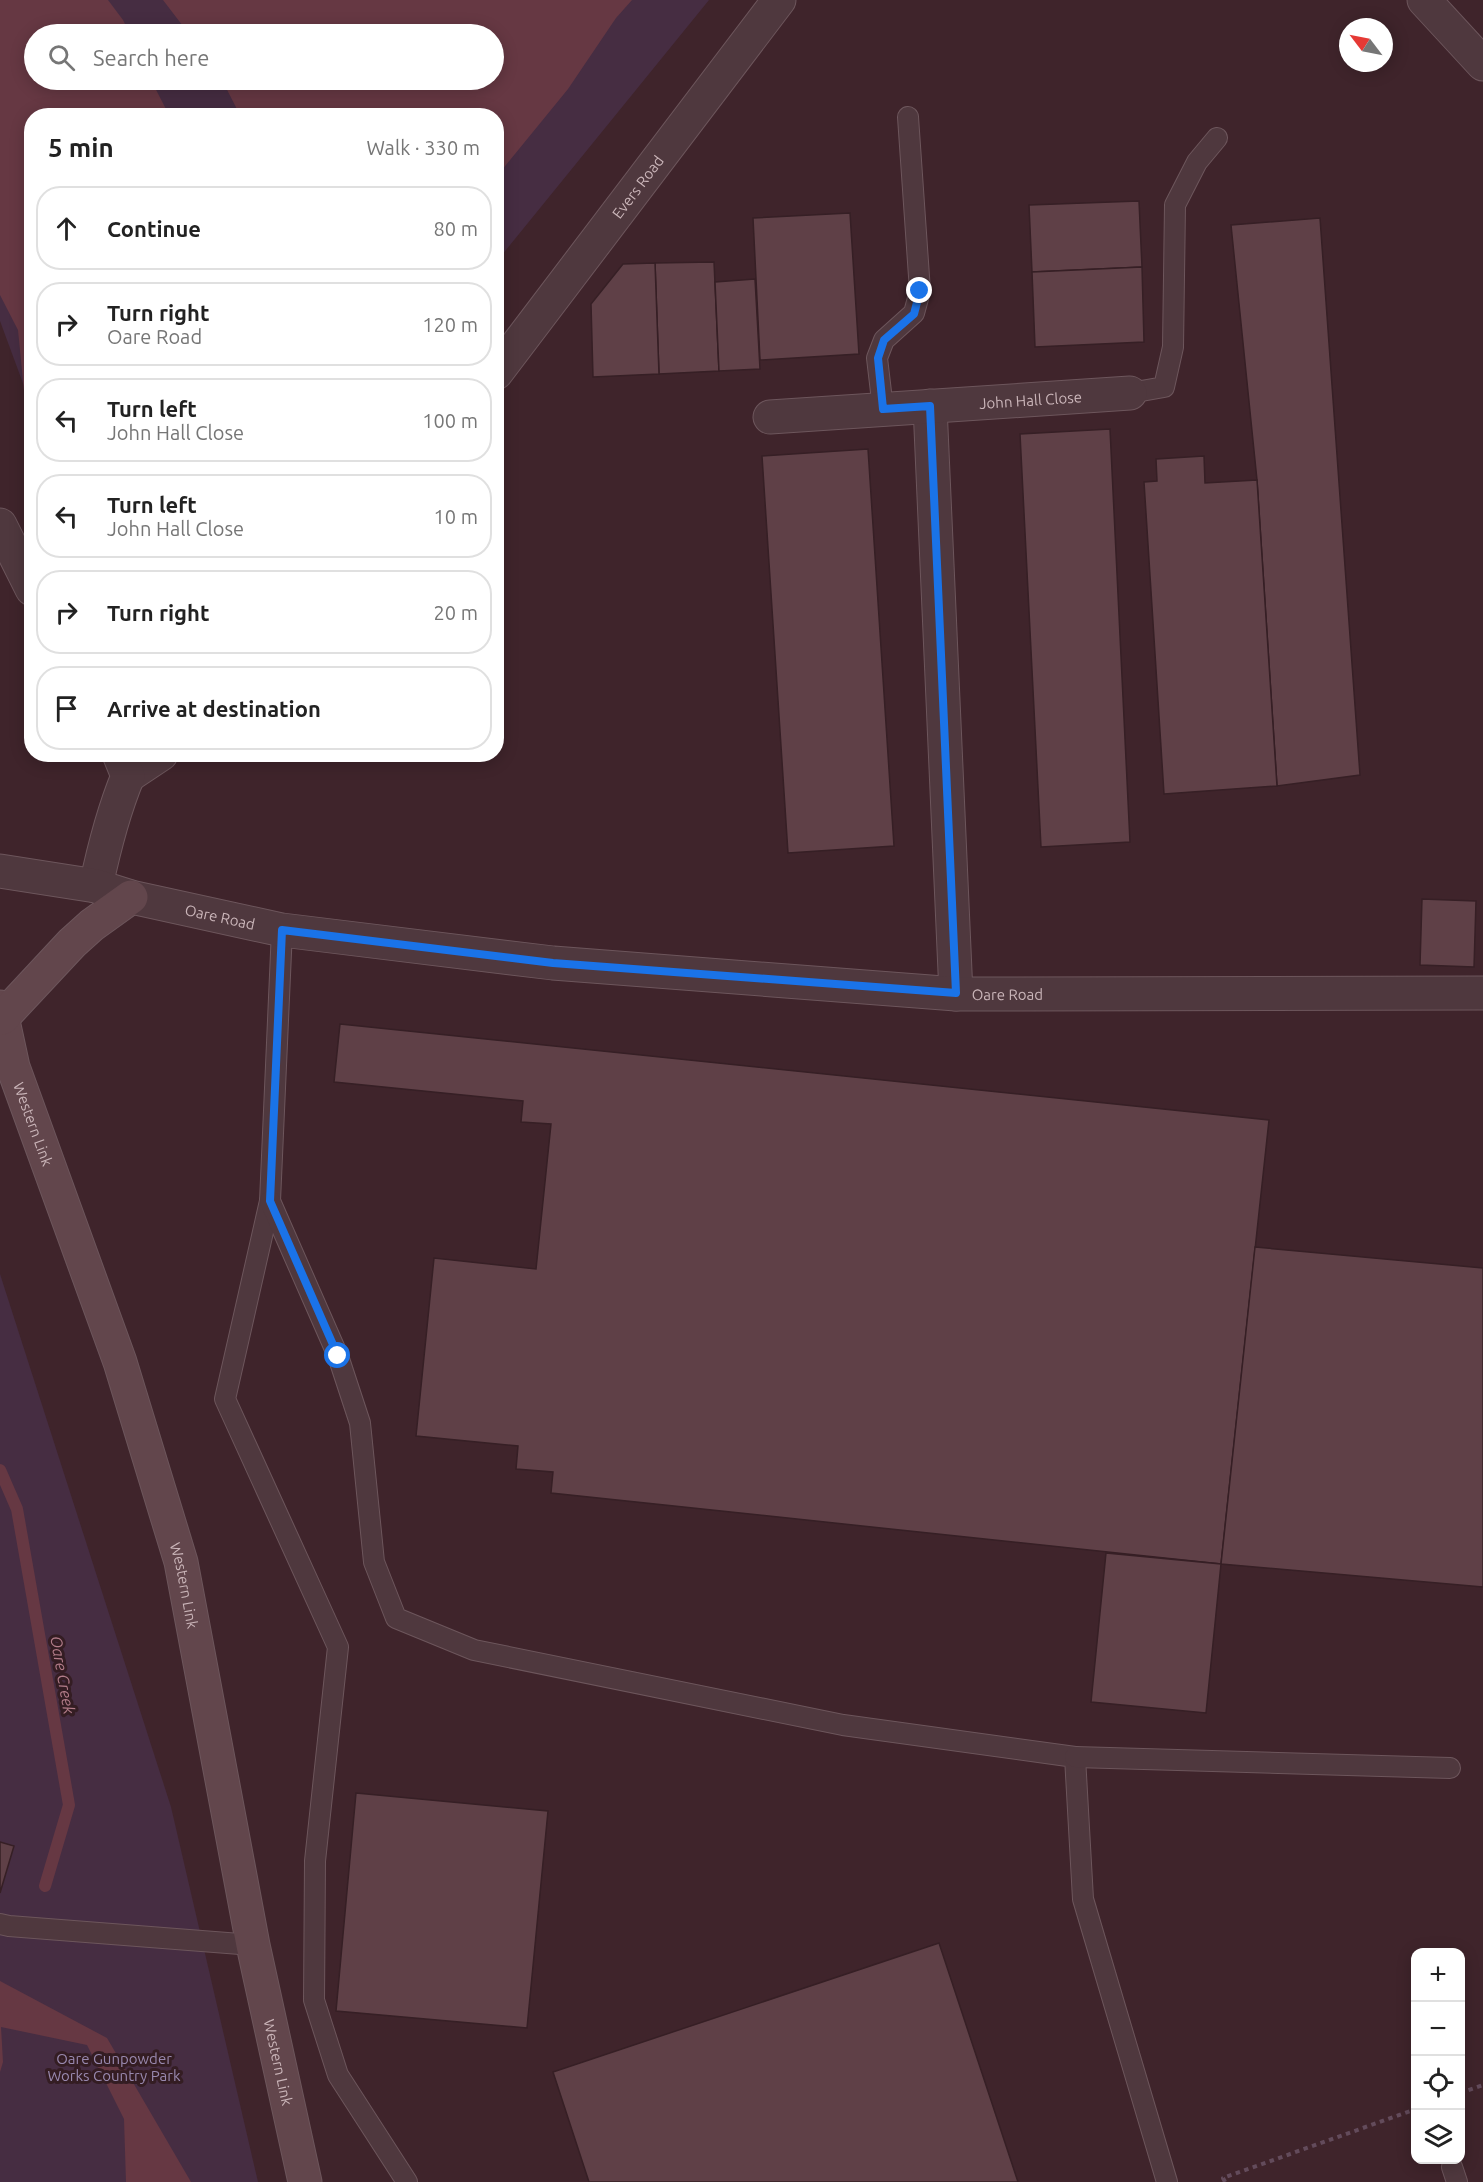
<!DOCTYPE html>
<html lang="en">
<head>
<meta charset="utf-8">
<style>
	:root { --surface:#fff; --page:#f2f2f2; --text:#222; --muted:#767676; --line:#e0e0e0 }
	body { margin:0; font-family:Ubuntu,sans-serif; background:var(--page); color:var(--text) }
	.controls { position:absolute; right:18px; bottom:18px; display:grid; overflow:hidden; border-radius:12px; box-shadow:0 3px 15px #0003 }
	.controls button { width:54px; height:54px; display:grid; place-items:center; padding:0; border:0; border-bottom:2px solid var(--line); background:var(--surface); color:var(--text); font:30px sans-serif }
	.compass { position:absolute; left:1339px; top:18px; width:54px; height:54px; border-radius:50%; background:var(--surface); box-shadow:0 3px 15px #0003; rotate:302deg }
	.stop { position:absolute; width:18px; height:18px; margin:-14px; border:4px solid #1a73e8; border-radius:50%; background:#fff }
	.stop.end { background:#1a73e8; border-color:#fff; box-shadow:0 2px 6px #0008 }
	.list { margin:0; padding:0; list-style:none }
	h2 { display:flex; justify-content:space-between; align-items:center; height:78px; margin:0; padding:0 24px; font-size:26px }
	h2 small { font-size:20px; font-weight:400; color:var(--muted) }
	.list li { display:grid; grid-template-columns:39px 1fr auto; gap:18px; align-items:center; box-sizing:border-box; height:84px; margin:0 12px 12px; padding:0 12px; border:2px solid var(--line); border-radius:24px }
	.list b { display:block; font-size:22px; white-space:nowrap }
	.list p { margin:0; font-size:20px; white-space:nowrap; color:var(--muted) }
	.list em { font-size:20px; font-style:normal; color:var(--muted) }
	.icon { flex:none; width:33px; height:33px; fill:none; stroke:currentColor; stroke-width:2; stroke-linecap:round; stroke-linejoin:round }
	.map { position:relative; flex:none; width:1483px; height:2182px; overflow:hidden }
	.search { position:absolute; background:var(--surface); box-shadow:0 3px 15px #0003; left:24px; top:24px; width:480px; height:66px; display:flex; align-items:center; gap:15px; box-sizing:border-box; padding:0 21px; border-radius:33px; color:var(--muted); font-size:22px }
	.panel { position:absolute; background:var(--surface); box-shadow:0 3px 15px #0003; left:24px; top:108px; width:480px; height:654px; border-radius:24px }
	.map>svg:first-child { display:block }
	.green { fill:#462d42; fill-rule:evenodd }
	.water { fill:#663843 }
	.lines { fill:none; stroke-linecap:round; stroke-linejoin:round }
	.stream { stroke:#663843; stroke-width:12 }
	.building { fill:#5f4047; stroke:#361f25; stroke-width:1.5 }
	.service-casing { stroke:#6d565c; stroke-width:22 }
	.minor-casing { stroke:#6d565c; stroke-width:35 }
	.tertiary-casing { stroke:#6d565c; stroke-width:35 }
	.secondary-casing { stroke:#6d565c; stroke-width:35 }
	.path { stroke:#634b5b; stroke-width:4; stroke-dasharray:4.5 4.5; stroke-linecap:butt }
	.service { stroke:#4f383e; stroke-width:20 }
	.minor { stroke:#4f383e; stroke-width:33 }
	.tertiary { stroke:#4f383e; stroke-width:33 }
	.secondary { stroke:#62464c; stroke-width:33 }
	.route { stroke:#1a73e8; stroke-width:8 }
	.labels { text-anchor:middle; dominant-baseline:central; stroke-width:6; stroke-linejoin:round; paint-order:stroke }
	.street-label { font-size:15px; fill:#cab5b9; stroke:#341d23 }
	.park-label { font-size:15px; fill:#9989af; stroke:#341d23 }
	.water-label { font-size:16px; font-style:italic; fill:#b27c89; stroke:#341d23 }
</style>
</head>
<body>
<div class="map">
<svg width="1483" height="2182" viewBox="0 0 1483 2182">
	<rect width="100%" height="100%" fill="#3f242b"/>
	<g class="green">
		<path d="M0,0H709L497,261L496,116H32L31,405L0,321ZM34,34H494V80H34Z"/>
		<path d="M0,1274L171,1807L258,2182H0Z"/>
	</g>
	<g class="water">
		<path d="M0,0H108L123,20L130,34H34V80H151L169,115L32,116L31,417L24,391L18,330L0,295Z"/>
		<path d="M163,0H632L616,18L568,89L497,176L496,116L240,115L222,80H494V34H189Z"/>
		<path d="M0,1981L107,2038L191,2182H126L124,2119L87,2045L1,2027L3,2062L0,2072Z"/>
	</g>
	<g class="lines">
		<path class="stream" d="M0,1470L17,1509L69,1805L45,1886"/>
	</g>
	<g class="building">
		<path d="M1139,201L1142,267L1032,272L1029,205Z"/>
		<path d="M850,213L859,354L760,360L753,218Z"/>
		<path d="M1320,218L1360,775L1277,786L1257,480L1231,225Z"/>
		<path d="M714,262L719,371L659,374L655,263Z"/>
		<path d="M655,263L659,374L593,377L591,304L623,264Z"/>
		<path d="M1142,267L1144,342L1035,347L1032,272Z"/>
		<path d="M755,279L760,369L719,371L715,282Z"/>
		<path d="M1110,429L1130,842L1041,847L1020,434Z"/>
		<path d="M868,449L894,846L788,853L762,456Z"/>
		<path d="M1204,456L1205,483L1257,480L1277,786L1164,794L1144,482L1157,481L1156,459Z"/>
		<path d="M1422,899L1476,901L1474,967L1420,965Z"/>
		<path d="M340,1024L1269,1120L1221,1564L551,1493L553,1472L516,1469L518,1446L416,1436L434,1258L536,1269L551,1124L521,1122L523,1101L334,1082Z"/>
		<path d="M1255,1247L1483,1268V1587L1221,1564Z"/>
		<path d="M1106,1553L1221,1564L1206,1713L1091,1702Z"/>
		<path d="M356,1793L548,1811L527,2028L336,2011Z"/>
		<path d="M0,1842L14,1846L0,1893Z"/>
		<path d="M939,1943L1018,2182H589L553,2072Z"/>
	</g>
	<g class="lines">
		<defs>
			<g id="service">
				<path d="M1130,393L1164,387L1173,347L1175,205L1197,162L1217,138"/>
				<path d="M883,409L877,358L884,340L914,313L920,291L908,117"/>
				<path d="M282,930L270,1201L225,1399L338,1647L315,1861L314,2000L338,2075L407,2182"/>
				<path d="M270,1201L338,1356L360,1423L374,1562L396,1618L474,1650L843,1725L1075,1757L1083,1899L1167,2182"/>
				<path d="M1075,1757L1450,1768"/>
				<path d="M0,1924L9,1926L253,1945"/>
				<path d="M1452,2167L1457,2182"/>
			</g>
			<g id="minor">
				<path d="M1424,0L1483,64"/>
				<path id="s1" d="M496,373L779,0"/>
				<path d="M930,406L956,994"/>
				<path id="s2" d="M770,417L1130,393"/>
				<path d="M0,525L32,589"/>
				<path d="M128,776L161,754"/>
				<path d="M96,886C104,848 113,812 128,776L119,754"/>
			</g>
			<g id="tertiary">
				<path id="s3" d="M0,871L96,886L131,897L282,930L553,963L956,994L1483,993"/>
			</g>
			<g id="secondary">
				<path id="s4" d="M0,1007L13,1067L120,1362L181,1562L253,1945L305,2182"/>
				<path d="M2,1018L72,943L92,925L131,897"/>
			</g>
		</defs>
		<use href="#service" class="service-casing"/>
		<use href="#minor" class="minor-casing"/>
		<use href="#tertiary" class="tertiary-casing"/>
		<use href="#secondary" class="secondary-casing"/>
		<g class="path">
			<path d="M1460,2093L1483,2085"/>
			<path d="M1225,2182L1223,2178L1416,2109"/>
		</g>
		<use href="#service" class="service"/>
		<use href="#minor" class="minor"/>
		<use href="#tertiary" class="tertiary"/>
		<use href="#secondary" class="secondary"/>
	</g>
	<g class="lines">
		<path class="route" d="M338,1356L270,1201L282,930L553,963L956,993L930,406L883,409L878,358L884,340L914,314L920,291"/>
	</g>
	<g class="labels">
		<g class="street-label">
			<text stroke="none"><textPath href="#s1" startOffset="234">Evers Road</textPath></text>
			<text stroke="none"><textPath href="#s2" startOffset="261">John Hall Close</textPath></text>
			<text stroke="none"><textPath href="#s3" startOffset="225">Oare Road</textPath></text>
			<text stroke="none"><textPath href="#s3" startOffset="1017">Oare Road</textPath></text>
			<text stroke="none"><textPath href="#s4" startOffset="122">Western Link</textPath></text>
			<text stroke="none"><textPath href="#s4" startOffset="608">Western Link</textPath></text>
			<text stroke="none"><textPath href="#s4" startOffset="1094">Western Link</textPath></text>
		</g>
		<g class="park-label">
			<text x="114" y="2058">Oare Gunpowder<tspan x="114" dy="17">Works Country Park</tspan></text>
		</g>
		<g class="water-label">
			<text transform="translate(63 1675) rotate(80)">Oare Creek</text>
		</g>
	</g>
</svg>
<div class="controls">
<button>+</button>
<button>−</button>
<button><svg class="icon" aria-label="locate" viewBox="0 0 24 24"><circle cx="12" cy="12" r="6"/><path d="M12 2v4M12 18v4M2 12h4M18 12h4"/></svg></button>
<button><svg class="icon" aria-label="layers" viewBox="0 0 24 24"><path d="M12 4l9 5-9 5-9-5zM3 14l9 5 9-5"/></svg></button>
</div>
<svg class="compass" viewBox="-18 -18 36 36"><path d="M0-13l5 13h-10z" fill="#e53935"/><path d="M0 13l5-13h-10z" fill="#767676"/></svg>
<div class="stop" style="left:338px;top:1356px"></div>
<div class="stop end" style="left:920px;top:291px"></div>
<div class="search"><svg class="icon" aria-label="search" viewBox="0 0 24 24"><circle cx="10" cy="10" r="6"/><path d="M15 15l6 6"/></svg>Search here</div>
<section class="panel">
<h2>5 min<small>Walk · 330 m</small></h2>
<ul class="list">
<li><svg class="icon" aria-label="ahead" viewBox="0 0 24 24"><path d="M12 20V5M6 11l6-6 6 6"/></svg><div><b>Continue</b></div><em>80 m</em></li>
<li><svg class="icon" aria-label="right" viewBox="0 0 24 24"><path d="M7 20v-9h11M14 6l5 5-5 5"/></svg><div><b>Turn right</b><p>Oare Road</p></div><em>120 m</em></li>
<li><svg class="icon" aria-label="left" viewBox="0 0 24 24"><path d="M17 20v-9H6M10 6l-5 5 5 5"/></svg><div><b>Turn left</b><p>John Hall Close</p></div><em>100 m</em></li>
<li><svg class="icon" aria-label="left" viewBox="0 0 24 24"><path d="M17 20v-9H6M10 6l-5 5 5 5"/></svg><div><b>Turn left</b><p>John Hall Close</p></div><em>10 m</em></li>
<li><svg class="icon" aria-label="right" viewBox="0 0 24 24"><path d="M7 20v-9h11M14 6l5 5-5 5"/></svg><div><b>Turn right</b></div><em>20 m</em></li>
<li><svg class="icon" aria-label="arrive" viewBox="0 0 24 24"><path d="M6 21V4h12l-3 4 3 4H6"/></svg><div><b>Arrive at destination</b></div></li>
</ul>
</section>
</div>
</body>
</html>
